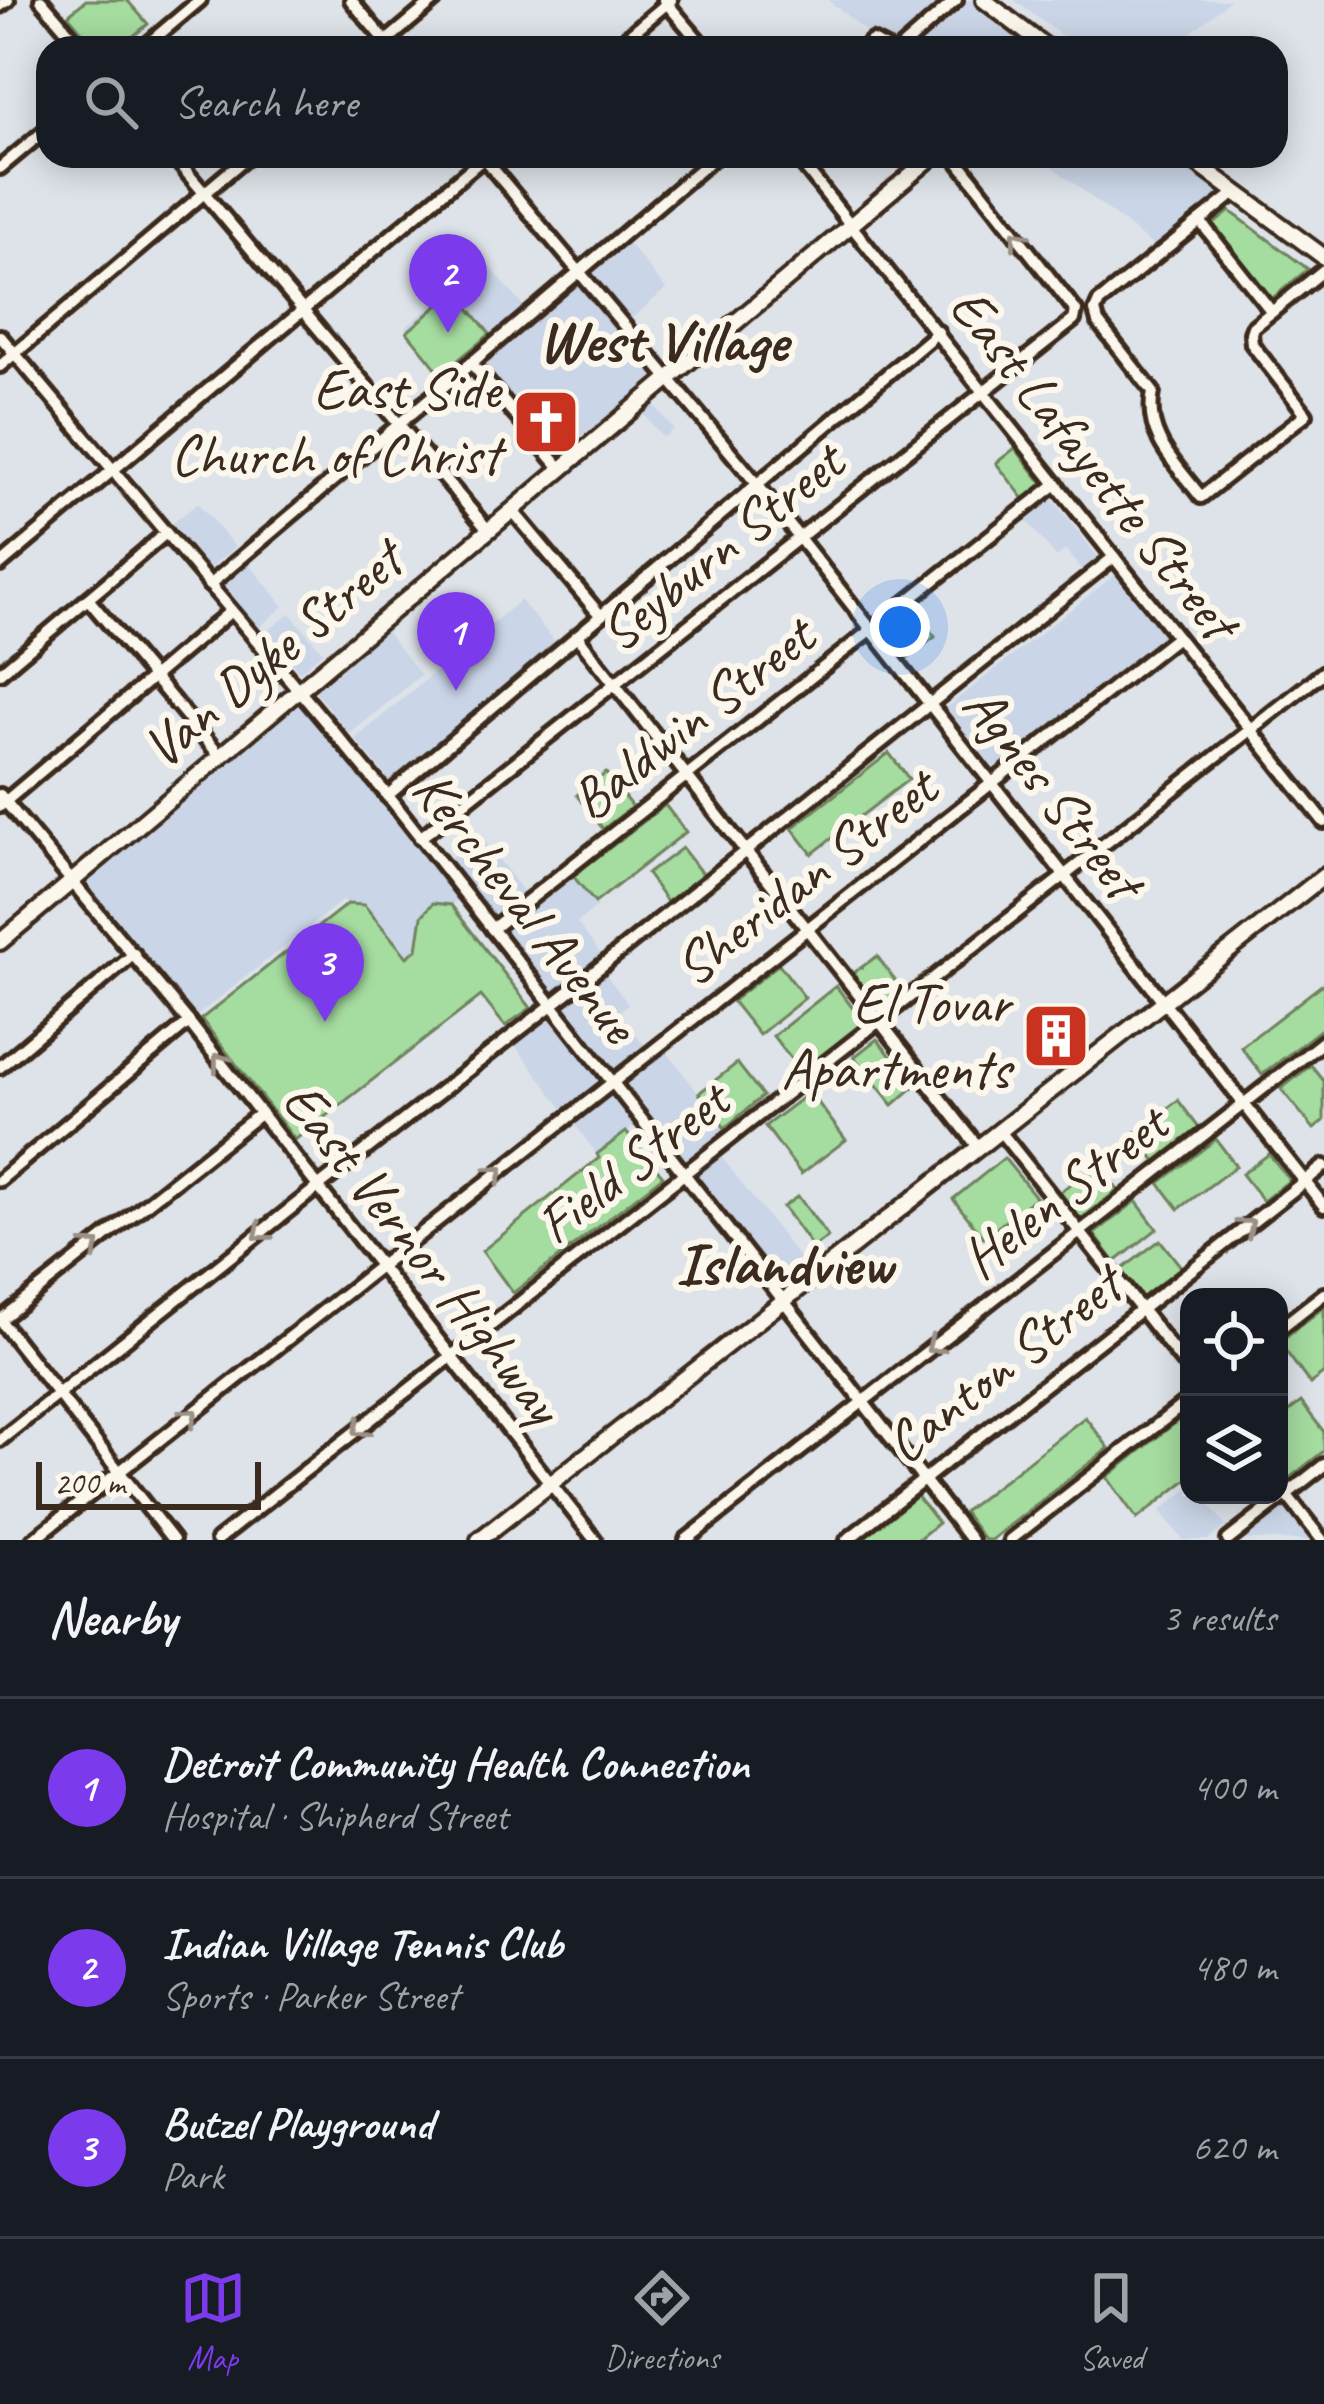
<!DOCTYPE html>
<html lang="en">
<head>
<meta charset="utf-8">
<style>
	:root { --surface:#171b24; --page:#242831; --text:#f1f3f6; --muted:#9ea1a6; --line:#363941; --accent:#7c3aed }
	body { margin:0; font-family:Caveat,sans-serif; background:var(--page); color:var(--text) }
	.controls { position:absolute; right:36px; bottom:36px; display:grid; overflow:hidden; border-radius:24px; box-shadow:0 6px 30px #0003 }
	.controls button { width:108px; height:108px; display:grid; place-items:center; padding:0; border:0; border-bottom:3px solid var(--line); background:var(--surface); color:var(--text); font:60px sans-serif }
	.scale { position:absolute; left:36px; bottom:30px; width:225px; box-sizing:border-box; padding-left:12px; border:6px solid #3b2a1e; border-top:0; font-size:33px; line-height:42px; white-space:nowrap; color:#3b2a1e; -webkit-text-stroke:9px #fbf7ec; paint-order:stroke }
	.you { position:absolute; left:900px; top:627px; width:42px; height:42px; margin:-30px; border:9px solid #fff; border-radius:50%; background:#1a73e8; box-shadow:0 0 0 18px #1a73e833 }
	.badge { display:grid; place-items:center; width:78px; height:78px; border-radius:50%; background:var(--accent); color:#fff; font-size:39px; font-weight:700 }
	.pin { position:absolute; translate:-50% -99px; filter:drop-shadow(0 3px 6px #0008) }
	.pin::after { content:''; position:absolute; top:63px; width:42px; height:36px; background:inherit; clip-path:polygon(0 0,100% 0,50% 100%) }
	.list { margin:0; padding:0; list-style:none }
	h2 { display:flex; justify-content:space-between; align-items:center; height:156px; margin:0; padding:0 48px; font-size:51px }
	h2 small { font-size:39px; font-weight:400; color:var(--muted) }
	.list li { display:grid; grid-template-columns:78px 1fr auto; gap:36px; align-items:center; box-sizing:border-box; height:180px; padding:0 48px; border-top:3px solid var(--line) }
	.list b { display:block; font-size:45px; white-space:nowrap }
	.list p { margin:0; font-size:39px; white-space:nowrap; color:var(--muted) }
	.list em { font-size:39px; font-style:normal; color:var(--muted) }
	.icon { flex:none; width:66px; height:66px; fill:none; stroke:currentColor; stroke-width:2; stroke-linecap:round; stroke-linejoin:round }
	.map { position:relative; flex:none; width:1324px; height:1540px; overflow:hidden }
	.search { position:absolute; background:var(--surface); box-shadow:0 6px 30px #0003; left:36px; right:36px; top:36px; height:132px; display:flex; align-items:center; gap:30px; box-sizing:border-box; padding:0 42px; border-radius:36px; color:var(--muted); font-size:45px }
	.sheet { height:696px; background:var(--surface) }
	nav { display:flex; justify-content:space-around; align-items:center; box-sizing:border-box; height:168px; border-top:3px solid var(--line); background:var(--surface); font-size:33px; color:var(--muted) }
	nav a { display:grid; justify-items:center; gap:6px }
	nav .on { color:var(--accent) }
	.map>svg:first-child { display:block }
	.built { fill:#cad5e7 }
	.green { fill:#a5dca0; stroke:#70835f; stroke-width:3 }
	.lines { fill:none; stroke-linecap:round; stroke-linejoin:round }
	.minor-casing { stroke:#3b2a1e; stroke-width:20 }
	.major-casing { stroke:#3b2a1e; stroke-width:22 }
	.minor { stroke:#fbf7ec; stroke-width:10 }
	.major { stroke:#fbf7ec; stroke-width:14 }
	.oneway { stroke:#9b9085 }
	.labels { text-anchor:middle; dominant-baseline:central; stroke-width:12; stroke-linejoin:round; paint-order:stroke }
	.poi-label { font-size:57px; fill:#3b2a1e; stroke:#fbf7ec; text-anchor:end }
	.street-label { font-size:57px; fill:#3b2a1e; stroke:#fbf7ec }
	.neighbourhood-label { font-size:60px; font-weight:bold; fill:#3b2a1e; stroke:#fbf7ec }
</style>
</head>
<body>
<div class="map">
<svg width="1324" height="1540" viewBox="0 0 1324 1540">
	<rect width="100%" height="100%" fill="#dee3e9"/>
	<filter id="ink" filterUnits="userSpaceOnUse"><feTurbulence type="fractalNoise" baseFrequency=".00833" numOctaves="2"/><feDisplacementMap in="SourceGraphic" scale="24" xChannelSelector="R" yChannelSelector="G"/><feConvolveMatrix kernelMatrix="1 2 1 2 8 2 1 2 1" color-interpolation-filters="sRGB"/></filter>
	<g filter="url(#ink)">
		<g class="built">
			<path d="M828,0H984L1047,48H886Z"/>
			<path d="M1014,0H1230L1173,48H1078Z"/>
			<path d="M1039,156H1187L1236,192L1161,252Z"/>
			<path d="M622,236L666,289L624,325L669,378L647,397L674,429L663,438L637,406L561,469L472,364L450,382L405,328L485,261L530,314Z"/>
			<path d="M1052,499L1102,562L1086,575L1066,550L1056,557L1026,520Z"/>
			<path d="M198,503L235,547L209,569L172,524Z"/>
			<path d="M249,564L284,606L256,630L221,587Z"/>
			<path d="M1116,574L1163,635L994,768L946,708Z"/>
			<path d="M520,600L557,644L391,782L355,739Z"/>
			<path d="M290,613L323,652L299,672L266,633Z"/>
			<path d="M385,630L421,675L350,734L314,690Z"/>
			<path d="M297,691L442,864L480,835L530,900L568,870L597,906L577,923L607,962L601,968L628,1004L618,1013L650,1052L661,1044L732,1137L716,1150L813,1276L782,1301L642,1121L597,1154L509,1037L551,1005L465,895L451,905L433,903L422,917L417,950L407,957L364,905L347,904L343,900L189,1022L72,881Z"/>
			<path d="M1189,1488V1495H1202L1226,1526L1208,1540H1183L1160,1511Z"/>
			<path d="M1285,1508L1310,1540H1243Z"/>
		</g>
		<g class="green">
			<path d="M86,0H127L148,24L119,48H96L68,15Z"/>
			<path d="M1230,211L1308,269L1269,301L1210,227Z"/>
			<path d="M455,291L490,334L441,374L407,332Z"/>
			<path d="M1015,448L1043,484L1024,499L996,463Z"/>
			<path d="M915,610L935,637L904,661L884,634Z"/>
			<path d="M889,753L909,779L812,854L792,828Z"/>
			<path d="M606,773L632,807L603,829L577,795Z"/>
			<path d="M665,805L686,832L595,903L573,876Z"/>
			<path d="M682,848L703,875L667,902L647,874Z"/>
			<path d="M433,903L451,905L531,1008L505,1026L481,996L295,1140L201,1019L347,904L364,905L407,957L417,949L422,916Z"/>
			<path d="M877,956L903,991L878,1009L852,974Z"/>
			<path d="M779,964L805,998L759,1035L732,1001Z"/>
			<path d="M1324,983V1027L1262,1075L1241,1047Z"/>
			<path d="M836,986L864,1023L801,1072L773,1036Z"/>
			<path d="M877,1039L915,1086L893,1105L854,1057Z"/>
			<path d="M737,1063L763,1096L725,1128L699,1093Z"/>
			<path d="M1311,1065L1324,1081V1121L1314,1129L1281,1089Z"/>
			<path d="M810,1092L846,1140L801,1174L765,1126Z"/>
			<path d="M1178,1100L1199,1128L1156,1161L1135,1133Z"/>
			<path d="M626,1132L663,1176L513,1293L482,1251L599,1158L597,1154Z"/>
			<path d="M1216,1139L1236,1166L1179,1209L1159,1183Z"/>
			<path d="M1269,1154L1290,1180L1263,1201L1242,1174Z"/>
			<path d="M1004,1158L1036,1197L984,1238L953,1199Z"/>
			<path d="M1097,1163L1118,1190L1081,1219L1060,1192Z"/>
			<path d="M798,1196L828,1237L813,1248L783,1207Z"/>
			<path d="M1136,1201L1157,1229L1115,1262L1094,1234Z"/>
			<path d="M1160,1240L1182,1268L1142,1298L1121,1270Z"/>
			<path d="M1324,1307V1373L1310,1384L1279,1342Z"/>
			<path d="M1301,1402L1324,1432V1451L1287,1480L1279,1470V1419Z"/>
			<path d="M1189,1412V1478L1137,1519L1107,1477Z"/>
			<path d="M1085,1417L1109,1448L991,1540H984L963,1512Z"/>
			<path d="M917,1496L938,1523L917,1540H861Z"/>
		</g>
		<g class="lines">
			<defs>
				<g id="minor">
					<path d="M41,0L82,48"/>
					<path d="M351,0L391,48"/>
					<path d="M664,0L705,48"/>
					<path d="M0,6L8,0"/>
					<path d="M143,48L200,0"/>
					<path d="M378,48L435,0"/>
					<path d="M614,48L671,0"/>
					<path d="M863,48L872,41L886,48"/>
					<path d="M901,48L956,0"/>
					<path d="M173,156L488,530"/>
					<path d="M482,156L753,479L1324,1206"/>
					<path d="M796,156L1324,822"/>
					<path d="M0,168L48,128"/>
					<path d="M1236,192L1099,302L1095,311L1098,322L1153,392C1144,436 1176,464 1201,497L1306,414L1252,344L1251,333L1253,327L1324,270"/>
					<path d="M1200,221L1272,312"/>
					<path d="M0,336L393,802L971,1540"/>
					<path d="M472,364L561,469"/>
					<path d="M0,366L248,156"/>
					<path d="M512,510L600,615"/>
					<path d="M0,565L486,156"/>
					<path d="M209,585L716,156"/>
					<path d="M88,599L220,756"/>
					<path d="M577,636L979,1148"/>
					<path d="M0,673L166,533"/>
					<path d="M0,795L189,1022L595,1540"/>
					<path d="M387,796L938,332"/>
					<path d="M0,806L231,611"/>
					<path d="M420,838L1074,320L1076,311L954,156"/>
					<path d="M492,929L1056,484"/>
					<path d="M0,1067L134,954"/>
					<path d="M1000,1131L1189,1370"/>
					<path d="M0,1180L189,1022"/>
					<path d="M1279,1329L1324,1294"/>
					<path d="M0,1440L318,1187L589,976L1114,557"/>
					<path d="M1279,1485L1322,1540"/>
					<path d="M33,1540L1177,637"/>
					<path d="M173,1540L0,1320L261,1113"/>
					<path d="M217,1540L1324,672"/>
					<path d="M686,1540L1324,1041"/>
					<path d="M847,1540L1324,1166"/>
					<path d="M1010,1540L1189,1400"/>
					<path d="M1228,1540L1324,1465"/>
				</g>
				<g id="major">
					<path d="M984,0L1047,48"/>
					<path d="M1187,156L1324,257"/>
					<path d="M0,942L933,156"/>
					<path d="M479,1540L1324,876"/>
				</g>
			</defs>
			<use href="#minor" class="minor-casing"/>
			<use href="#major" class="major-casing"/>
			<use href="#minor" class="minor"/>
			<use href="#major" class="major"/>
		</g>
		<defs><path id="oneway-chevron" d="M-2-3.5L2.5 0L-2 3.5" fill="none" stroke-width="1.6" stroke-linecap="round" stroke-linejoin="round" transform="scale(3)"/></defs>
		<g class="oneway">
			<use href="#oneway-chevron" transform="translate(1018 238) rotate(-128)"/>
			<use href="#oneway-chevron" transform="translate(220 1061) rotate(-128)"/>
			<use href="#oneway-chevron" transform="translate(496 1173) rotate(-39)"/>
			<use href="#oneway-chevron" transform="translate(1247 1226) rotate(-38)"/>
			<use href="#oneway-chevron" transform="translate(261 1233) rotate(141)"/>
			<use href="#oneway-chevron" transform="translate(92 1247) rotate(-38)"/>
			<use href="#oneway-chevron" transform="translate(934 1346) rotate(142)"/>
			<use href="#oneway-chevron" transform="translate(190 1416) rotate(-38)"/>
			<use href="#oneway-chevron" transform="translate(360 1429) rotate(142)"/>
		</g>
	</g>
	<defs>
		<symbol id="church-square" viewBox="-11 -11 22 22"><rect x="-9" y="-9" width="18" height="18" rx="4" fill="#c8321e" stroke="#fbf7ec"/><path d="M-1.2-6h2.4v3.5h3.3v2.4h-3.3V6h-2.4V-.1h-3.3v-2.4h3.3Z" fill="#fff"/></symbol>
		<symbol id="building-square" viewBox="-11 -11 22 22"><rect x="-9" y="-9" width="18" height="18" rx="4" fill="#c8321e" stroke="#fbf7ec"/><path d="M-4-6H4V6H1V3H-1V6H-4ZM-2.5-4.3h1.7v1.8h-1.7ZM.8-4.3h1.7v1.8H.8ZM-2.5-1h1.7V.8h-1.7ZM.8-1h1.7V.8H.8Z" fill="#fff"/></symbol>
	</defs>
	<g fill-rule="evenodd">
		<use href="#church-square" x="508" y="384" width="76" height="76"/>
		<use href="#building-square" x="1018" y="998" width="76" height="76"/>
	</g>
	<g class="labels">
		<g class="poi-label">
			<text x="500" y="389">East Side<tspan x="500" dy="66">Church of Christ</tspan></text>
			<text x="1010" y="1003">El Tovar<tspan x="1010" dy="66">Apartments</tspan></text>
		</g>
		<g class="street-label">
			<text transform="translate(1094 463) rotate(52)">East Lafayette Street</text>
			<text transform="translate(721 547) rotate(-39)">Seyburn Street</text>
			<text transform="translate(272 654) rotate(-40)">Van Dyke Street</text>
			<text transform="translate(692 718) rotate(-38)">Baldwin Street</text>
			<text transform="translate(1053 792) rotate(52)">Agnes Street</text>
			<text transform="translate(805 877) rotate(-38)">Sheridan Street</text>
			<text transform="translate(526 906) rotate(52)">Kercheval Avenue</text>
			<text transform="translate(632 1162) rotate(-38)">Field Street</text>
			<text transform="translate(1064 1191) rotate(-38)">Helen Street</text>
			<text transform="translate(423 1252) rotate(52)">East Vernor Highway</text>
			<text transform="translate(1003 1364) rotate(-38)">Canton Street</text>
		</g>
		<g class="neighbourhood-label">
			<text x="663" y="341">West Village</text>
			<text x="784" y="1264">Islandview</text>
		</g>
	</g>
</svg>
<div class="controls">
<button><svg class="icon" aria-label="locate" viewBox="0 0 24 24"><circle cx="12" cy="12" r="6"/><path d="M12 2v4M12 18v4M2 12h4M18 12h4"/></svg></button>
<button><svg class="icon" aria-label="layers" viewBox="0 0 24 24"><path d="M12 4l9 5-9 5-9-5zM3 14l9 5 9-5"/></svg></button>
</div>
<div class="scale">200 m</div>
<div class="you"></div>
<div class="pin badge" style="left:456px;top:691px">1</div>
<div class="pin badge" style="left:448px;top:333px">2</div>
<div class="pin badge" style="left:325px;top:1022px">3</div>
<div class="search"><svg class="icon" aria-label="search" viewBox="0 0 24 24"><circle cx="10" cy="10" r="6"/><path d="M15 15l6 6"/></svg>Search here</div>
</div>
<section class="sheet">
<h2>Nearby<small>3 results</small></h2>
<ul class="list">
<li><span class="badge">1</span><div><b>Detroit Community Health Connection</b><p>Hospital · Shipherd Street</p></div><em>400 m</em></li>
<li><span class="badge">2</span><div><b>Indian Village Tennis Club</b><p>Sports · Parker Street</p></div><em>480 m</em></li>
<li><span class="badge">3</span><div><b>Butzel Playground</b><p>Park</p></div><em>620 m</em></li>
</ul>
</section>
<nav>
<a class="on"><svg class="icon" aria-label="map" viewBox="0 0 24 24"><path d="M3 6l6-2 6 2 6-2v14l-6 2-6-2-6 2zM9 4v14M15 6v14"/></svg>Map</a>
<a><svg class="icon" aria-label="directions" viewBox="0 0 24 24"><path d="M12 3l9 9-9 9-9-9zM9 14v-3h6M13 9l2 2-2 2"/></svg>Directions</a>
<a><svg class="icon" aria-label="saved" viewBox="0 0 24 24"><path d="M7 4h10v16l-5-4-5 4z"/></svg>Saved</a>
</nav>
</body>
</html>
